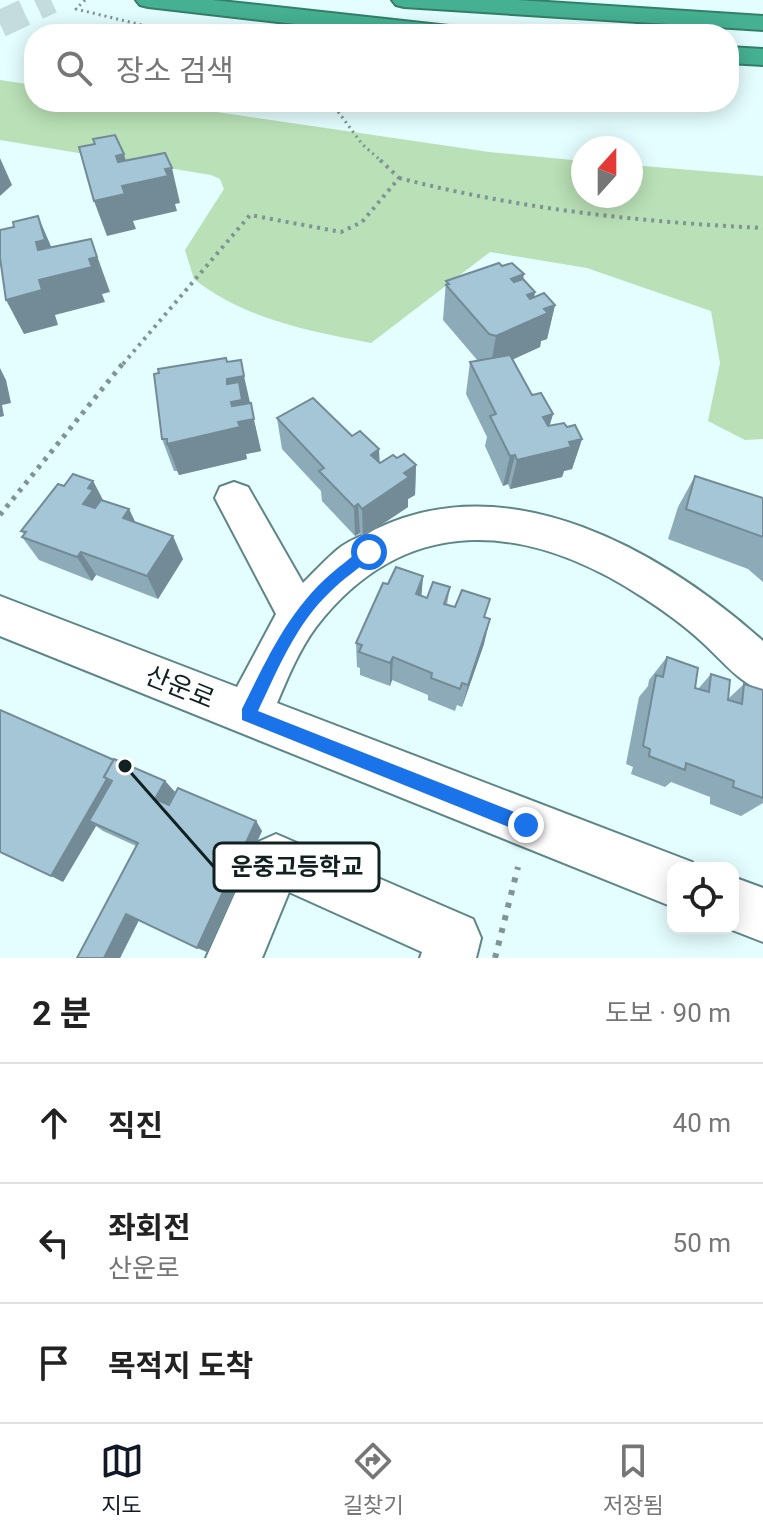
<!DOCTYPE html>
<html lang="ko">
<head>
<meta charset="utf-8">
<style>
	:root { --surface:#fff; --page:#f6f6f6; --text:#222; --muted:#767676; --line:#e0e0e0; --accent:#111827 }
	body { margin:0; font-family:Roboto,"Noto Sans KR",sans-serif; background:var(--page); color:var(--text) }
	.controls { position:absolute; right:24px; bottom:24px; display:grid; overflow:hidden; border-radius:16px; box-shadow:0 4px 20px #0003 }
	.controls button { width:72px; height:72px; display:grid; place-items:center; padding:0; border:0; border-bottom:2px solid var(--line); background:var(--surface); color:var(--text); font:40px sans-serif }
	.compass { position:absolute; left:571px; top:136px; width:72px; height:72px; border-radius:50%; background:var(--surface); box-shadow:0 4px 20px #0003; rotate:21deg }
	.stop { position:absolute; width:24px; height:24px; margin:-18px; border:6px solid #1a73e8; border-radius:50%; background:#fff }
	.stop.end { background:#1a73e8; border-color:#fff; box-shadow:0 2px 8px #0008 }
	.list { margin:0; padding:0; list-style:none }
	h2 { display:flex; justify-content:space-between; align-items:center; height:104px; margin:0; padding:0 32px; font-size:34px }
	h2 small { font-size:26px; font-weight:400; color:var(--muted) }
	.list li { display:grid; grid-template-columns:52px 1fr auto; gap:24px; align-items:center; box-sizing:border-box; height:120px; padding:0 32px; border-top:2px solid var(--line) }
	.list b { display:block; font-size:30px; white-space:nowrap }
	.list p { margin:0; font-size:26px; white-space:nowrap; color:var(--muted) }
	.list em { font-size:26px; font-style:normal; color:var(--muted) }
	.icon { flex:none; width:44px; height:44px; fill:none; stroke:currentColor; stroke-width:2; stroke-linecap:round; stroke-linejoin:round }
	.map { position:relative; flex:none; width:763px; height:958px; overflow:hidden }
	.search { position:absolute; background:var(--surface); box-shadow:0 4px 20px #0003; left:24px; right:24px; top:24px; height:88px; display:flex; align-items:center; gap:20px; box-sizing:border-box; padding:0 28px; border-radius:32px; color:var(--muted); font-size:30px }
	.sheet { height:464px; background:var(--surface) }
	nav { display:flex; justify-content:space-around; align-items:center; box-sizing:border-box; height:112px; border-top:2px solid var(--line); background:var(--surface); font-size:22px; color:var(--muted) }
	nav a { display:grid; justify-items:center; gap:4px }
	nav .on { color:var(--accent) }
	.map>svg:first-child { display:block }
	.green { fill:#b9e0b6 }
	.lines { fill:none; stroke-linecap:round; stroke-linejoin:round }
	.highway-tunnel { stroke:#c4dcdd; stroke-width:27; stroke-dasharray:27 14; stroke-linecap:butt }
	.minor-casing { stroke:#5e8587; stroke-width:4 }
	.highway-casing { stroke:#337f6a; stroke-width:4 }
	.path-far3 { stroke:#7f9494; stroke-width:3; stroke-dasharray:2 4; stroke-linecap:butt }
	.path-far2 { stroke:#7f9494; stroke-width:4; stroke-dasharray:3 5; stroke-linecap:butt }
	.path-far1 { stroke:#7f9494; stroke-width:5; stroke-dasharray:4 6; stroke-linecap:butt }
	.path { stroke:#7f9494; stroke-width:6; stroke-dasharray:5 8; stroke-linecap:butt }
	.minor { fill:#fff; fill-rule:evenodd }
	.highway { fill:#46b192; fill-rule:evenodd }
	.wall { fill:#8daab8 }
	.shaded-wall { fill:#738b96 }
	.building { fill:#a4c6d6; stroke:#738b96; stroke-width:2 }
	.route { fill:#1a73e8 }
	.labels { text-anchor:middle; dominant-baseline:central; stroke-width:6; stroke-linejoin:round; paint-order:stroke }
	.near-street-label { font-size:26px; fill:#112121; stroke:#fff }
	.leader { fill:none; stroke:#112121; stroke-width:3 }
	.callout-dot { fill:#112121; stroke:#fff; stroke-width:3 }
	.callout { fill:#fff; stroke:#112121; stroke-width:3 }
	.callout-label { font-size:24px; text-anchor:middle; font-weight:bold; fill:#112121 }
</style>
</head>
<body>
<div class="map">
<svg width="763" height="958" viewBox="0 0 763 958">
	<rect width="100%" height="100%" fill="#e4fdfe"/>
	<path class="green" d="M0,80L34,85V102H148L489,152L583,161V196H631V165L763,176V439L745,440L708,421L720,363L711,311L587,268L490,252L371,343C309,331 244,319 194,279L185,250L224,189L220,179L211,175L0,140Z"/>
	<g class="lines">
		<path class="highway-tunnel" d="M0,24L51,0"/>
		<defs>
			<g id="minor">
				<path d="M234,482L248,487L303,583C315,571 326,559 338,549C349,540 364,535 376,529C511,464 663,552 763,641V691C738,682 722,660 702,642C685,626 664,611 644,598C530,523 407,509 316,627C299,650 288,677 277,703L692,862L694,868H673V907L0,636V596L237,687L276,614L215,498L220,487Z"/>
				<path d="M276,834L473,919L481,938L476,958H420L422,952L289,892L262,958H206L258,842Z"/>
				<path d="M733,877L763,888V942L727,928H733Z"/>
			</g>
			<g id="highway">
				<path d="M136,0H212L449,26L458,29L462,34H383L148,7L140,5Z"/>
				<path d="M392,0H517L763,16V30L404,7L396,5Z"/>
				<path d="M729,47L763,49V65L729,63Z"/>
			</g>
		</defs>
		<use href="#minor" class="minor-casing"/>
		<use href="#highway" class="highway-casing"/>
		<g class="path-far3">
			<path d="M85,0L76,9L142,25L156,34"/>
			<path d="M331,102L362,144L380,160"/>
		</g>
		<g class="path-far2">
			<path d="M399,178C519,209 639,222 763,228"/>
			<path d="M123,364L250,215L341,232L362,222L399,178L378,158"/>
		</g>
		<path class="path-far1" d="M0,515L124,362"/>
		<path class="path" d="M495,958L518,867"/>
		<use href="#minor" class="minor"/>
		<use href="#highway" class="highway"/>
	</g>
	<g class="wall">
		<path d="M523,279L535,292L534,297L555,305L547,339L541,341L540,347L513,359L532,395L553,414L549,426L567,427L582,439L572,469L564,471L562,477L510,489L508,484L503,486L485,446L487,437L466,394L470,362L478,361L443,320L446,281Z"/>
		<path d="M227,362L250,403L261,451L246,454L247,459L179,475L177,471H174L162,439Z"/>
		<path d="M277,418L352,436L379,449L380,463L397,458L416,465L415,495L408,499V507L363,537L360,533L355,536L322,501L321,491L282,449Z"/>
		<path d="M695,476L763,498V582L748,569L668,539L678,507Z"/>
		<path d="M93,481L103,500L129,509L135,522L183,559L158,599L96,575L92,581L39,560L22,537L24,534L21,531L64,486Z"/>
		<path d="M423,576L421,596L427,598L450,587L447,605L455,607L490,599L485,617L484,644L462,707L457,705L455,711L428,700V695L392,680L390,686L360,675V668L357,667L356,643L388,584Z"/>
		<path d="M667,657L695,688L698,689L711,674L728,699L744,684L763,690V803L741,816L710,804V797L671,782L665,787L631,774L633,767L626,764L639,697L648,686L649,680Z"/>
		<path d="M114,760L165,781L175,792L168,805L256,821L262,831L207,952L139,920L120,958H77L136,846L103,831L96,826L63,882Z"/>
	</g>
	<g class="shaded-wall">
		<path d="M124,154L132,184L165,169L172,168L180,203L175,204L177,211L133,221L136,229L107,236L94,201L122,186L116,156Z"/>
		<path d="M0,158L12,185L0,196Z"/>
		<path d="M38,216L53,251L89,259L91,239L110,292L102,294L105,302L55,315L58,325L24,334L6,300L39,280L36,242Z"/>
		<path d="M524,274L518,308L511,279Z"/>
		<path d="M535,292L529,321L544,309L555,305L547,339L541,341L540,347L490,370L496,336L527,295Z"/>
		<path d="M0,368L6,380L11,403L2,405L4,416L0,417Z"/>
		<path d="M244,376L261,451L246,454L247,459L179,475L167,444L227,379Z"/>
		<path d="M553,414L544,445L543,417Z"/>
		<path d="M582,439L572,469L564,471L562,477L510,489L517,460L569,442Z"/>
		<path d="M379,449V479L371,455Z"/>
		<path d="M515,455L508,484L503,486L510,456Z"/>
		<path d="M416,465L415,495L408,499V507L363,537L362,509L404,473Z"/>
		<path d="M93,481L106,506L104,510L83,504L88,488Z"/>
		<path d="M358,504L360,533L355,536L354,507Z"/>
		<path d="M129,509L141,534L123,518Z"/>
		<path d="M173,536L183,559L158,599L147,576Z"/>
		<path d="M81,552L96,575L92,581L77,557Z"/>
		<path d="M423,576L421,602L416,594Z"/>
		<path d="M490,619L484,644L462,707L468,685Z"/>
		<path d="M393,657L392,680L390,686V663Z"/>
		<path d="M107,779L117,789L89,821L96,826L63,882L51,876Z"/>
		<path d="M165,781L175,792L165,810L155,799Z"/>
		<path d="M256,821L262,831L207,952L197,948Z"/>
		<path d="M126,914L139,920L120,958H104Z"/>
	</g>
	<g class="building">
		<path d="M115,135L124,154L116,156L118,162L165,153L172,168L165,169L168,176L122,186L125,194L94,201L79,147L95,144L93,139Z"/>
		<path d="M38,216L45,240L36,242L38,250L91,239L97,257L89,259L92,267L39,280L42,290L6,300L0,258V230L14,227L13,222Z"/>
		<path d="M499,263L502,266L512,263L524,274L511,279L514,282L523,279L535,292L527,295L530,299L544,293L555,305L544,309L548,313L496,336L489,334L446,285L449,284L446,281Z"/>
		<path d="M510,355L532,395L541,393L553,414L543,417L548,426L564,423L567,427L575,425L582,439L569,442L571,447L517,460L515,455L510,456L490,416L496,414L470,362Z"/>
		<path d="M226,358L227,362L241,360L244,376L227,379V384L239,382L242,400L231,402L232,406L251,403L254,419L238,422L240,427L167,444V439H162L154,374L159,373L158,369Z"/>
		<path d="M313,398L352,436L360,431L379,449L371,455L380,463L393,455L397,458L404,454L416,465L404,473L409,477L362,509L358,504L354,507L319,471L324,468L277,418Z"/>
		<path d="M73,474L93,481L88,488L93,490L83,504L95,508L101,500L129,509L123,518L173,536L147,576L81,552L77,557L22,537L26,532L21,531L58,484L64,486Z"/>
		<path d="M695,476L763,498V537L686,509Z"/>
		<path d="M396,567L423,576L416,594L427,598L433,582L450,587L444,604L455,607L462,590L490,599L484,617L490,619L468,685L462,683L460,689L431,678L432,673L393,657L390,663L359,652L362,645L356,643L383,583L388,584Z"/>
		<path d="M667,657L698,668L695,688L709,692L711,674L730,680L728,700L742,704L744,684L763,690V798L733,787L734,781L686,763L685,770L649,756L650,749L643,746L656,675L663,677Z"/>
		<path d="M0,710L114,760L104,777L107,779L51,876L0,852Z"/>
		<path d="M114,759L165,781L155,799L169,805L178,788L256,821L197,948L126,914L104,958H77L138,843L89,821L112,781L104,777Z"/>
	</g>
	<path class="route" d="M369,546L376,552L374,556C359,568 343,579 330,592C296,624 278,669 258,711L532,819L535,825L532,831L526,834L242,720V709C269,655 291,605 339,567C349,560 358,550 369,546Z"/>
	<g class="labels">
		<g class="near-street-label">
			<text transform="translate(180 687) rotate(22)">산운로</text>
		</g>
	</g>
	<path class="leader" d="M125 766L214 867"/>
	<circle class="callout-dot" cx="125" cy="766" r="8"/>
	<rect class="callout" x="214" y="843" width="165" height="48" rx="8"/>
	<g class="callout-label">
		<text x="297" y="875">운중고등학교</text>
	</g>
</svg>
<div class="controls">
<button><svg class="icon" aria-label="locate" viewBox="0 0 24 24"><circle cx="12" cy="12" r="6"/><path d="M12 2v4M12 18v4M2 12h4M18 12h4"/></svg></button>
</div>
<svg class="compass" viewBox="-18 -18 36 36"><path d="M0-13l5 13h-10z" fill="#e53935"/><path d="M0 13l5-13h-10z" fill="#767676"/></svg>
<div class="stop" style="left:369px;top:552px"></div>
<div class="stop end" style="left:526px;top:825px"></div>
<div class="search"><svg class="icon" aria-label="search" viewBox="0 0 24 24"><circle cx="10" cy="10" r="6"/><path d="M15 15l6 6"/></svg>장소 검색</div>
</div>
<section class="sheet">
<h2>2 분<small>도보 · 90 m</small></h2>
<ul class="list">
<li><svg class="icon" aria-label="ahead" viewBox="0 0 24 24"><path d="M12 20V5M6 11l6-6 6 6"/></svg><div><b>직진</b></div><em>40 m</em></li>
<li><svg class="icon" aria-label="left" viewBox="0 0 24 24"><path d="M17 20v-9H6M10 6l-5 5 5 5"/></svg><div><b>좌회전</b><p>산운로</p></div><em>50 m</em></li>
<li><svg class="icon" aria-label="arrive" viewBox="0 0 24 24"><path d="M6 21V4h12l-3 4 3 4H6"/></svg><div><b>목적지 도착</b></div></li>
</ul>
</section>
<nav>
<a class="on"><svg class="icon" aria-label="map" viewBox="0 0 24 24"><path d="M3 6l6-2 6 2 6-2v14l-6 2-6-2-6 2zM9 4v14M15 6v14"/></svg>지도</a>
<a><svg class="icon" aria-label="directions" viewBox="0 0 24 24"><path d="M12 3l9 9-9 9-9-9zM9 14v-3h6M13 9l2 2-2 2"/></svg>길찾기</a>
<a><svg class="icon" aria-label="saved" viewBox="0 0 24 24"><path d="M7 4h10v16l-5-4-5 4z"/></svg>저장됨</a>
</nav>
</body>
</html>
